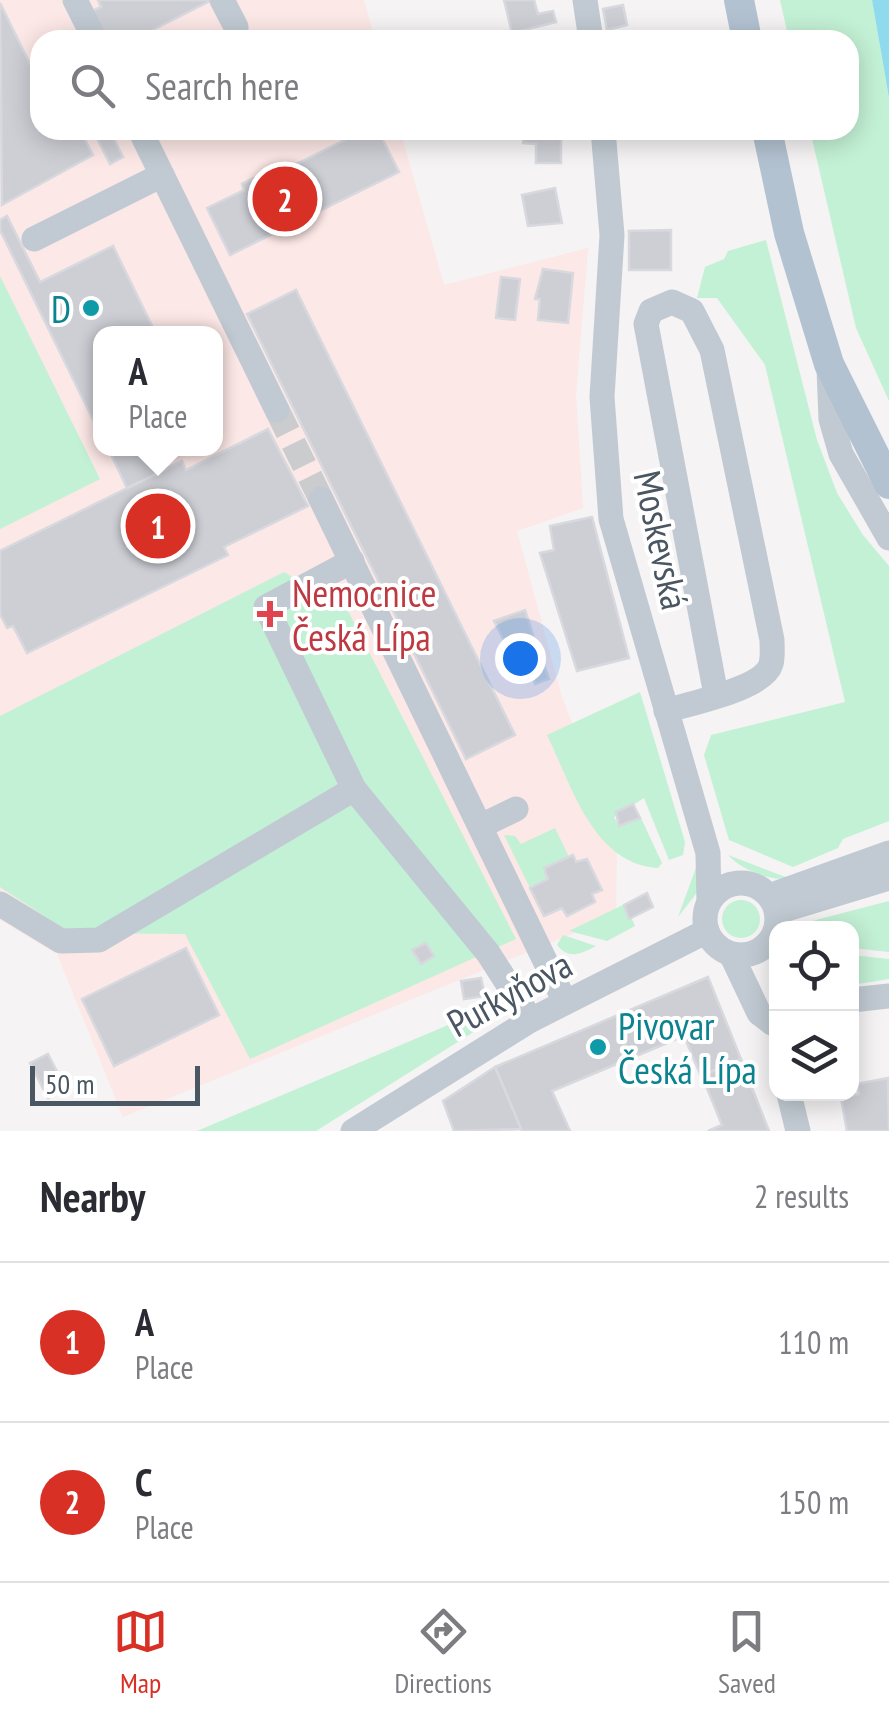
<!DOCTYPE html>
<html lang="en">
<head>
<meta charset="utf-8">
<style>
	:root { --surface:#fff; --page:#f2f2f3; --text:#2b2b33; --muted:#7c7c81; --line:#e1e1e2; --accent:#d93025 }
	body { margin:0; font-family:"PT Sans Narrow",sans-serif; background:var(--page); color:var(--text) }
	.controls { position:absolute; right:30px; bottom:30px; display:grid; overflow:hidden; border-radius:20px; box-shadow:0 5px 25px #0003 }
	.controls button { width:90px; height:90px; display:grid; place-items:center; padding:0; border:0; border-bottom:2px solid var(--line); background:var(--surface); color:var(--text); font:50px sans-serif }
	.scale { position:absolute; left:30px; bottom:25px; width:170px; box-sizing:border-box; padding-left:10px; border:5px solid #4a5661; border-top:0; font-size:28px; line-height:35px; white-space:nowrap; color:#4a5661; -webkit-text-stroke:8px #fff; paint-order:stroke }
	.you { position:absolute; left:520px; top:658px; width:35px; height:35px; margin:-25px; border:8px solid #fff; border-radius:50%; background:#1a73e8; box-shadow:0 0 0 15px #1a73e833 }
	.badge { display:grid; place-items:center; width:65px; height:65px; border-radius:50%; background:var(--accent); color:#fff; font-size:32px; font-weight:700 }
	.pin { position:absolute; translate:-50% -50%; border:5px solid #fff; box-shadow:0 2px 10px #0006 }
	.popup { position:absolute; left:93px; top:326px; width:130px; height:130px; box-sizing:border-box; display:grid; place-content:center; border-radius:20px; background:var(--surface); filter:drop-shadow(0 2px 8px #0005); font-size:32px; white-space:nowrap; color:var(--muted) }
	.popup b { font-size:38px; color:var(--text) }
	.popup::after { content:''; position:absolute; left:50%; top:100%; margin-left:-20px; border:20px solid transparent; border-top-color:var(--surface) }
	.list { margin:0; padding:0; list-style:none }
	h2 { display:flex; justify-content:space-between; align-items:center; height:130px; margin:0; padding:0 40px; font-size:42px }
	h2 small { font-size:32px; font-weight:400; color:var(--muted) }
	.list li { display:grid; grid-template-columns:65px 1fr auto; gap:30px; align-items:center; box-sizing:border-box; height:160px; padding:0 40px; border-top:2px solid var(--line) }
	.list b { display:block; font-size:38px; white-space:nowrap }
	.list p { margin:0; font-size:32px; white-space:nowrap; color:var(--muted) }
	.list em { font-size:32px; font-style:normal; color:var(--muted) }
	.icon { flex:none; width:55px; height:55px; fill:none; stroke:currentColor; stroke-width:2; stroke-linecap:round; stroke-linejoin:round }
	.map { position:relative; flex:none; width:889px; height:1131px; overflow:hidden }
	.search { position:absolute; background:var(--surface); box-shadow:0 5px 25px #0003; left:30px; right:30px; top:30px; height:110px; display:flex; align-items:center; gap:25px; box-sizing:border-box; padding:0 35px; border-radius:30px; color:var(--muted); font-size:38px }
	.sheet { height:450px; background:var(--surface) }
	nav { display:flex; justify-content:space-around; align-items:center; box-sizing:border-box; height:140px; border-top:2px solid var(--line); background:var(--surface); font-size:28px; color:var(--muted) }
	nav a { display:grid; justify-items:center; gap:5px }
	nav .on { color:var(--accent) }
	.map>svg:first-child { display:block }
	.medical { fill:#fce8e6; fill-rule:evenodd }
	.green { fill:#c3f1d5 }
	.water { fill:#90daee }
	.building { fill:#cdcfd5; stroke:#d7d9de; stroke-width:2.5 }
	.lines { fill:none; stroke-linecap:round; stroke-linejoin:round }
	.minor-tunnel { stroke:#caccce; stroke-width:25; stroke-dasharray:25 12; stroke-linecap:butt }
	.minor { stroke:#c1cad2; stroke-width:25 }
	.major { stroke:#b3c2d1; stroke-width:30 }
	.culture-dot { fill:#0f9aa8; stroke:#fff; stroke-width:4 }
	.health-dot { fill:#e0444e; stroke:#fff; stroke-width:4 }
	.labels { text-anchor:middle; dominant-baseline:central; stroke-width:8; stroke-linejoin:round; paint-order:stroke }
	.culture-label { font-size:38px; fill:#0d838f; stroke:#fff; text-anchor:end }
	.street-label { font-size:38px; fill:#4a5661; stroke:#fff }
	.health-label { font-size:38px; fill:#be3a42; stroke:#fff; text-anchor:start }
</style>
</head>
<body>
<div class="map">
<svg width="889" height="1131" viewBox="0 0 889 1131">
	<rect width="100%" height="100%" fill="#f5f3f3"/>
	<path class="medical" d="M0,0H364L375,40H40V130H400L444,285L588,248L576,395L583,508L517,531L562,697L617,838L616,916L123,1117L57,954L0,920ZM100,334H216V448H100Z"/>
	<g class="green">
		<path d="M780,0H872L889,98V401L856,328L810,130H849V40H789Z"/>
		<path d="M766,240L817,440L837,493L863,535L889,566V821L843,839L838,848L793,867L729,840L704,755L711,735L845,702L765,365L717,298H697L705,267L724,259L728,251Z"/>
		<path d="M0,276L100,479L0,529Z"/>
		<path d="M284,572L347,609L516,939L250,1059L185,934L70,933L0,887V716Z"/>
		<path d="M640,692L685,842L683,855L669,860L644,798L614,817L619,826L641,818L662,863L658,868C593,864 572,786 547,735Z"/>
		<path d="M555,828L569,857L545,868L548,879L530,888L504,835L515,836L521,844Z"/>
		<path d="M728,855L788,878C769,882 741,869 728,855Z"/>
		<path d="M697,865L699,890L678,917Z"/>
		<circle cx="741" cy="919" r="19"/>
		<path d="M889,901V952L852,948V928H816L812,921Z"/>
		<path d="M625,904L635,926L607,941L569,931Z"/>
		<path d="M563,935L596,946C581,954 569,960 557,945Z"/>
		<path d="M852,955L889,959V979L852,985Z"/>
		<path d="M505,1001L507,1011L316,1131H197Z"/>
	</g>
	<path class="water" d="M872,0H889V98Z"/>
	<g class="building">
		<path d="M98,0H212L151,31L155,40H118L116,36L101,40L87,13L101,7Z"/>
		<path d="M504,0H534L538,14L553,11L556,22L512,33Z"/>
		<path d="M0,3L40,84V130H80L93,155L2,205Z"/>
		<path d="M623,5L627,25L607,30L603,9Z"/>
		<path d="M365,130H378L399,172L230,255L207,208L244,190L242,184L254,178L256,184Z"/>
		<path d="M524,130H561V163H536V144L523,143Z"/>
		<path d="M111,133L123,157L110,164L98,140Z"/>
		<path d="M555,188L562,223L528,226L522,195Z"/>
		<path d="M7,216L40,282L113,246L156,334H100V434L0,230V220Z"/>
		<path d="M671,230V270H629V231Z"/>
		<path d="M543,269L573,273L568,323L538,320L540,299H535Z"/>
		<path d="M501,277L520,279L515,320L496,318Z"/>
		<path d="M296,290L515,735L466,759L247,314Z"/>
		<path d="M268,429L308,506L224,547L228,555L27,653L13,626L7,628L0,614V551L182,461L186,470Z"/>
		<path d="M108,448H157L167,469L127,488Z"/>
		<path d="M592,517L629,658L577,671L540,553L554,550L550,526Z"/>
		<path d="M525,610L535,641L509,650L494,621Z"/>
		<path d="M535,641L542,659L526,665L520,646Z"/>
		<path d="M542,659L549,679L535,684L529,664Z"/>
		<path d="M633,804L640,818L619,826L616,812Z"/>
		<path d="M573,855L576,862L587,859L602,890L592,894L595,902L567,916L562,908L544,916L530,888L548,879L544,868Z"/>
		<path d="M647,893L653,907L629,919L624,905Z"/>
		<path d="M426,943L434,956L421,964L412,950Z"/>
		<path d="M186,948L219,1015L114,1066L82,999Z"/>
		<path d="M708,977L741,1059L701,1076L684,1036L552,1091L570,1131H522L495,1067Z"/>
		<path d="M481,978L485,996L464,999L461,981Z"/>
		<path d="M48,1054L66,1089L48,1098L30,1063Z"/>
		<path d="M741,1059L745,1070L706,1086L701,1076Z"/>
		<path d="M495,1067L521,1129L454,1131L443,1101Z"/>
		<path d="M745,1070L769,1131H708L722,1125L706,1086Z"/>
		<path d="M888,1078L889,1131H847L841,1098L859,1094L857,1084Z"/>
	</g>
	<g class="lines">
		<path class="minor-tunnel" d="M277,410L321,499"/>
		<g class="minor">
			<path d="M75,0L95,40"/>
			<path d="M222,0L236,27V40"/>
			<path d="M585,0L591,40"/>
			<path d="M140,130L277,410"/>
			<path d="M603,130L612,235L602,397L611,519L708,853L709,901"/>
			<path d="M34,239L162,175"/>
			<path d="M829,369L831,419L841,454L889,538"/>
			<path d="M321,499L565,1002"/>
			<path d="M352,561L266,607L354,789L488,953L531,1020"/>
			<path d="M666,711C690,703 764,689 771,664C773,657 772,647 772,640L712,350L692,311L672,302L651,311L646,324L716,695"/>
			<path d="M481,826L516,809"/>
			<circle cx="741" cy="919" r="36"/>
			<path d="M769,896L889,853"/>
			<path d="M0,904L61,941L99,940L354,789"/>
			<path d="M777,912L889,878"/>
			<path d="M731,954L759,1013L772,1023"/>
			<path d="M852,1000L889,996"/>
			<path d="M789,1094L798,1131"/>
			<path d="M353,1131L531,1020L707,931"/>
		</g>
		<g class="major">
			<path d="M739,0L747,40"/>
			<path d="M767,130L789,233L829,364L889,484"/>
		</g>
	</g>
	<g class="culture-dot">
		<circle cx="91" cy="308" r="10"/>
		<circle cx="598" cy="1047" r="10"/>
	</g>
	<path class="health-dot" d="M265 599h10v10h10v10h-10v10h-10v-10h-10v-10h10z"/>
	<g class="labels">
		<g class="culture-label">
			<text x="71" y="308">D</text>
			<text x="618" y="1025" text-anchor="start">Pivovar<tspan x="618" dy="44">Česká Lípa</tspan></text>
		</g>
		<g class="street-label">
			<text transform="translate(662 540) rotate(78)">Moskevská</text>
			<text transform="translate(509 993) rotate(-29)">Purkyňova</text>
		</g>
		<g class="health-label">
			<text x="292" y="592">Nemocnice<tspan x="292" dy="44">Česká Lípa</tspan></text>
		</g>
	</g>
</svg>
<div class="controls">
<button><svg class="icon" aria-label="locate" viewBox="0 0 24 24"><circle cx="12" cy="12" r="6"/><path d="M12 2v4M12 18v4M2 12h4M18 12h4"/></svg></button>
<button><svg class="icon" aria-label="layers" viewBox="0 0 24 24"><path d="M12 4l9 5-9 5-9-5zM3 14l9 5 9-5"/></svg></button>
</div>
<div class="scale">50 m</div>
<div class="you"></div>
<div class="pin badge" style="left:158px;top:526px">1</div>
<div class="popup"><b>A</b>Place</div>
<div class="pin badge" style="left:285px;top:199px">2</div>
<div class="search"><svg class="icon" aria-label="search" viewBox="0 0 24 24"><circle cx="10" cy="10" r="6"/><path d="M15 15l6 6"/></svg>Search here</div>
</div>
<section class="sheet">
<h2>Nearby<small>2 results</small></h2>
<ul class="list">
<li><span class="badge">1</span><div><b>A</b><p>Place</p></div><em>110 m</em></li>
<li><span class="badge">2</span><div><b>C</b><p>Place</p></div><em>150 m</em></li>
</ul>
</section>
<nav>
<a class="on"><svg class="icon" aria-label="map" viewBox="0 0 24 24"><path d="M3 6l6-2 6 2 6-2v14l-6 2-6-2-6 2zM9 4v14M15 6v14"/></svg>Map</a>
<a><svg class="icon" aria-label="directions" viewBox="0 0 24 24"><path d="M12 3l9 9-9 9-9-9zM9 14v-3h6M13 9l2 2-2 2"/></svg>Directions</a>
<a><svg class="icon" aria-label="saved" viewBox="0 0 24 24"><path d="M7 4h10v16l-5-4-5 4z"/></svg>Saved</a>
</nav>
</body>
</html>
